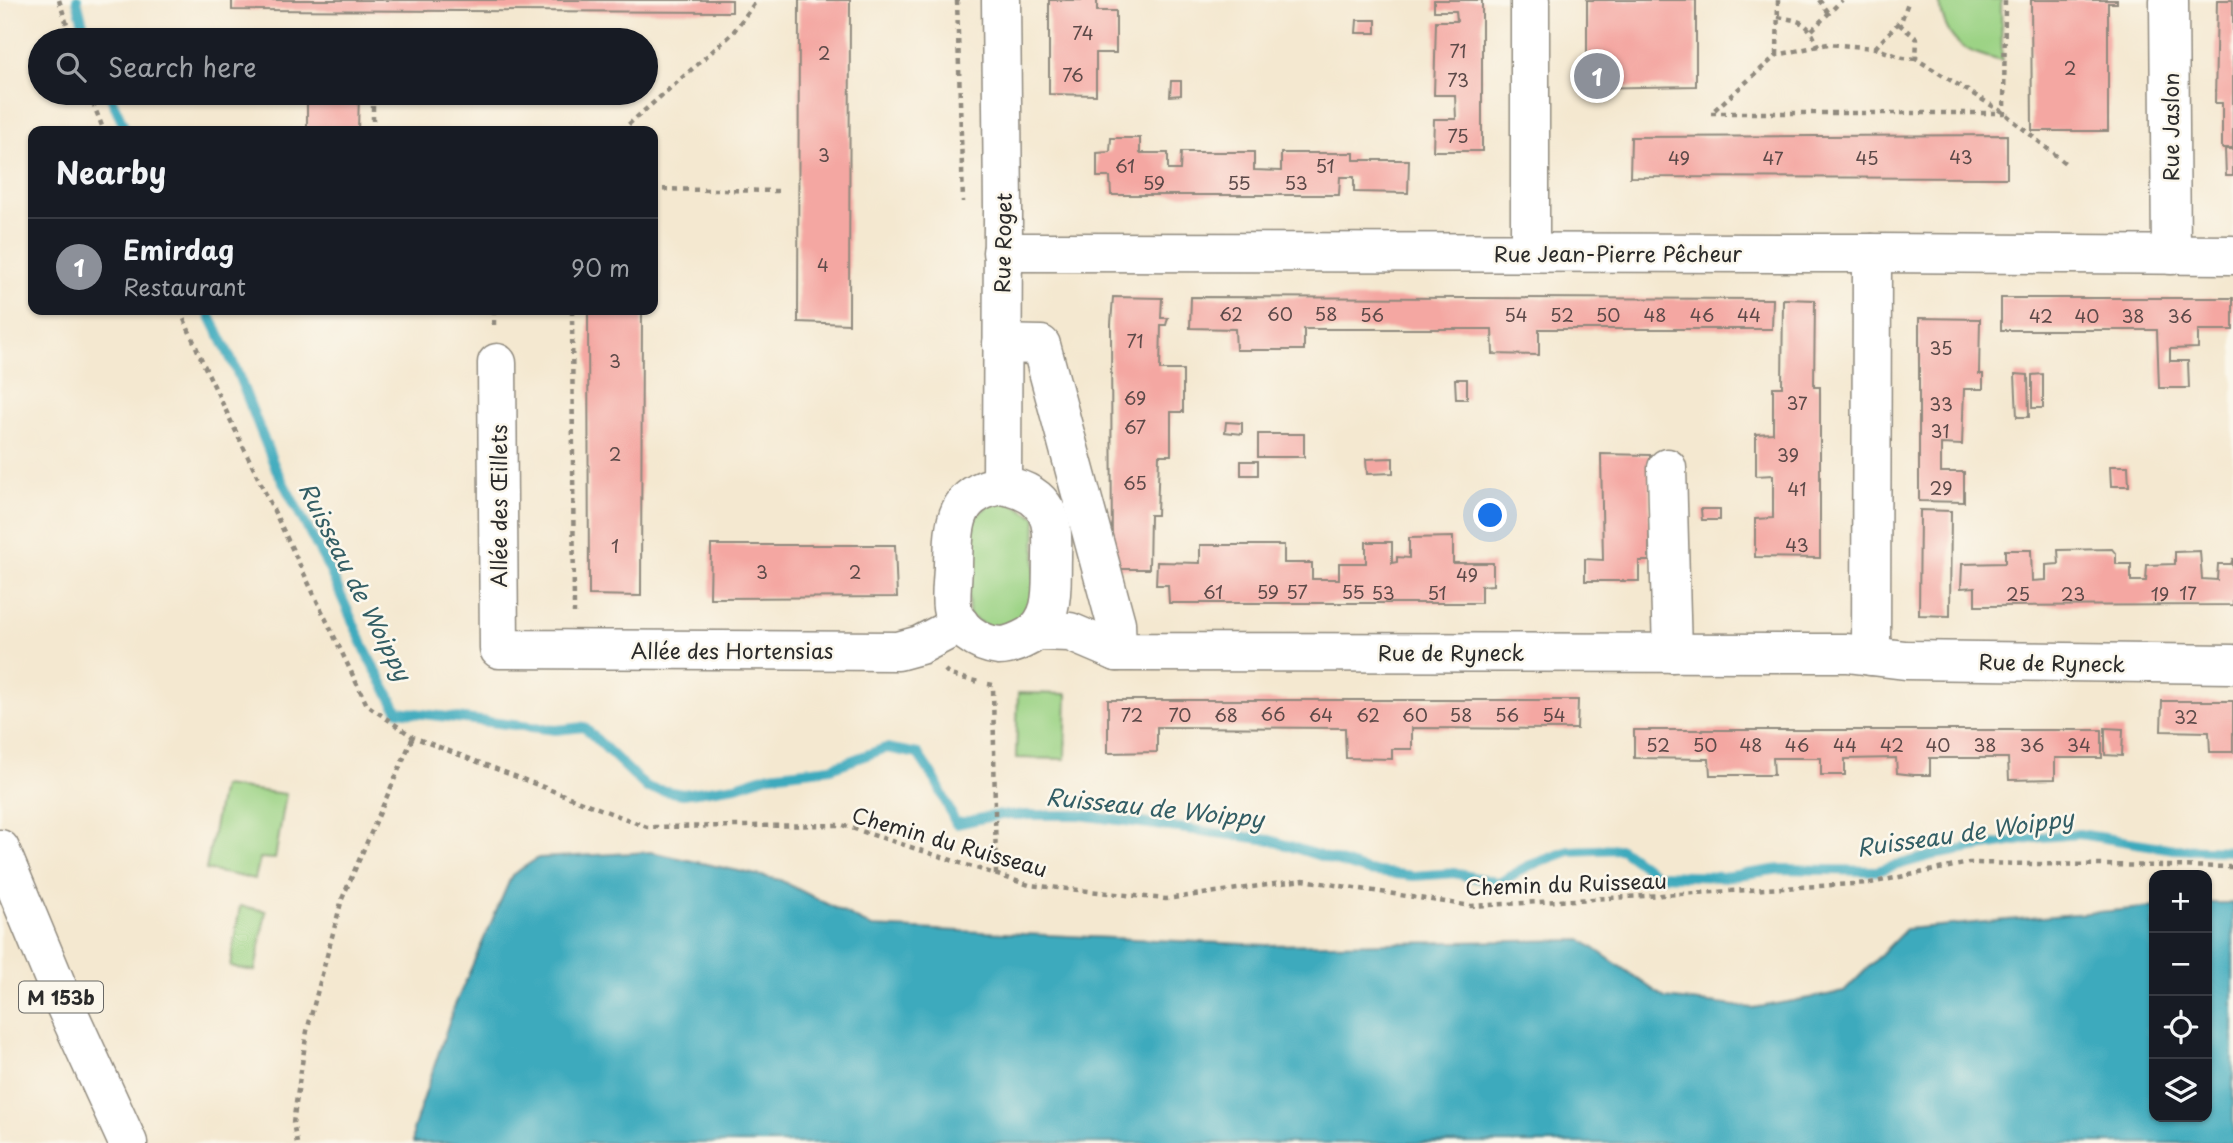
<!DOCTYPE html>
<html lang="en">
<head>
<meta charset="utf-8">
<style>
	:root { --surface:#171b24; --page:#242831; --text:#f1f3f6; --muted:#9ea1a6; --line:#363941; --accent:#8c9099 }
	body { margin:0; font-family:"Playpen Sans",sans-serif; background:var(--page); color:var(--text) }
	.controls { position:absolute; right:21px; bottom:21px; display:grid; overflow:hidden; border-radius:14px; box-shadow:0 2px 5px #0004 }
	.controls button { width:63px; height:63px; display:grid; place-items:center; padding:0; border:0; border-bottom:2px solid var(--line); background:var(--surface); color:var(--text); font:35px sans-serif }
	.you { position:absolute; left:1491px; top:516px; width:24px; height:24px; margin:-18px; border:5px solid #fff; border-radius:50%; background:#1a73e8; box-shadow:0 0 0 10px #1a73e833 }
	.badge { display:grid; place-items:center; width:46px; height:46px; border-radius:50%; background:var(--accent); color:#fff; font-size:23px; font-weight:700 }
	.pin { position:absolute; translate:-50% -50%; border:4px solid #fff; box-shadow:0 2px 7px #0006 }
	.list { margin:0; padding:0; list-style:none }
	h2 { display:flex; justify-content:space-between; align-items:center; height:91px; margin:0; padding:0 28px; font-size:30px }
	h2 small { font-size:23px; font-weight:400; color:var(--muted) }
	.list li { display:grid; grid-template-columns:46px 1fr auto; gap:21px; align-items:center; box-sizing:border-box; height:98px; padding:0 28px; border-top:2px solid var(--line) }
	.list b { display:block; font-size:26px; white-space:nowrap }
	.list p { margin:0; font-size:23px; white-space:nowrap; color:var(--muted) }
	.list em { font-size:23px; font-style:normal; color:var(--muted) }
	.icon { flex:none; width:38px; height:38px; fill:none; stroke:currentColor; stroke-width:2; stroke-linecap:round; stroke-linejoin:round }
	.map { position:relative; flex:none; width:2233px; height:1143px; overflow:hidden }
	.search { position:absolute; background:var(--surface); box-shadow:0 2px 5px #0004; left:28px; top:28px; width:630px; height:77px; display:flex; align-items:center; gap:18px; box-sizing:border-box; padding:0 24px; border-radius:38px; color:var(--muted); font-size:26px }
	.panel { position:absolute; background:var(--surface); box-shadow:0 2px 5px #0004; left:28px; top:126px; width:630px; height:189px; border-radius:14px }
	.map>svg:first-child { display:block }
	.green { fill:#9cd385; stroke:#647f58; stroke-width:2 }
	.water { fill:#3eaabd; stroke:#346a74; stroke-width:2 }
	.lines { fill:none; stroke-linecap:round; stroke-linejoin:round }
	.stream { stroke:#3eaabd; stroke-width:10 }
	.building { fill:#f4a7a2 }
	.minor-casing { stroke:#908a7e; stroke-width:41 }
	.major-casing { stroke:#908a7e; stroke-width:41 }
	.path { stroke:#908a7e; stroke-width:4.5; stroke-dasharray:5 5; stroke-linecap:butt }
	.minor { stroke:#fff; stroke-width:38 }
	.major { stroke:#fff; stroke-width:38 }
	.labels { text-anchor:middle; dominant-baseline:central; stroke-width:5; stroke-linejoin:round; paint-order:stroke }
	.number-label { font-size:18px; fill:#5d4a49 }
	.shield { fill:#fbf7ec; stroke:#696865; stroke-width:2 }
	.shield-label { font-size:19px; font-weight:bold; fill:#2b2b2b }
	.street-label { font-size:21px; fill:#2b2b2b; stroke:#fbf7ec }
	.water-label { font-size:23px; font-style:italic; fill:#335e65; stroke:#fbf7ec }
</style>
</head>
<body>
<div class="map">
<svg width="2233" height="1143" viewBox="0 0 2233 1143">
	<rect width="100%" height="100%" fill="#fbf7ec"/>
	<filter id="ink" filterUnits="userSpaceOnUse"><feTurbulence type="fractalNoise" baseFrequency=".0143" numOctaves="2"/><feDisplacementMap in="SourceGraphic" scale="14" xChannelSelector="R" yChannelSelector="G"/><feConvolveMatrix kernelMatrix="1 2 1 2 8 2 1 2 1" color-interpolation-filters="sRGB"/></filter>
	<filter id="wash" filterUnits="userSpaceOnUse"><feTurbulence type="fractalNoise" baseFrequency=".00686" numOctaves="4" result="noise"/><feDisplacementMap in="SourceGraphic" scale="28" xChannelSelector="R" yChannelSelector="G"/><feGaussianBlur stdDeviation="1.57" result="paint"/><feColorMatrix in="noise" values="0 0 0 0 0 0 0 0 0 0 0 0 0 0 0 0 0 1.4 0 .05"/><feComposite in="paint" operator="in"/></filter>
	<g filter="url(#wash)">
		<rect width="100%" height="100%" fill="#f4e8d0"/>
		<g class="green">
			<path d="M1939,0H2001L2002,61C1961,51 1946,43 1939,0Z"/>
			<path d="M999,496L1036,517L1034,617L1000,634L969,616L966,525Z"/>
			<path d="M1018,693L1067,694L1065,759L1016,758Z"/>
			<path d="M222,786L286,794L275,859L260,858L255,879L206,870Z"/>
			<path d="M240,906L266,911L255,971L230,967Z"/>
		</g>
		<path class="water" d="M651,852L780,880L872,927L1266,945L1582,940L1665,998L1753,1008L1844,992L1906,929L2154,907V1117H2207V903H2233V1143H413V1130L454,1007L512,875L538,858Z"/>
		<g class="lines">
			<g class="stream">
				<path d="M77,0L87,40"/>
				<path d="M109,93L126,131"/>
				<path d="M207,310L235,367L275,467L329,569L370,660L398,711L556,730L584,727L647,788L683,794L736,786L770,775L831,768L886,748L918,754L936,781L956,824L997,815H1080L1270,840L1368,871L1414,876L1454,873L1499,883L1528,866L1569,851L1621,849L1656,875L1723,877L1781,869L1876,871L1933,855L1985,846L2041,837L2079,834L2174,849L2233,851"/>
			</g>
		</g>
		<g id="blocks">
			<g class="building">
				<path d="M232,0H732V12L232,10Z"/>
				<path d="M799,0H850L849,324L798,322Z"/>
				<path d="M1049,0H1097V11H1116V53H1096V95L1049,94Z"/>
				<path d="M1434,0H1482V151H1433L1434,119H1456L1455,95H1434L1436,21H1457L1456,11H1434Z"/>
				<path d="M1587,0H1696V86L1587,88Z"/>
				<path d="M2031,0H2117V3H2108V131H2032Z"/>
				<path d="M2217,0H2233V148H2222V103H2215Z"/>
				<path d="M1357,20H1376V33H1356Z"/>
				<path d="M1171,81H1181V95L1170,96Z"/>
				<path d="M307,93H359L358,131H307Z"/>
				<path d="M2007,135V178L1630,177L1631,137Z"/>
				<path d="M1111,138H1140V153H1168V170H1180L1181,152H1254V170L1281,171V153H1354V160H1409L1408,193L1354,192V177H1340L1339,195H1111L1110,177H1097V153L1110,152Z"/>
				<path d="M2225,149H2233V176H2226Z"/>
				<path d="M1113,297L1162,298L1161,318H1168L1166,325H1161L1160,370H1183V412H1171V455H1159L1157,515H1150L1149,569H1112L1111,324Z"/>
				<path d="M1191,297L1773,299L1772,329H1539V355L1493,354L1492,329H1304V350H1236L1235,329L1190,328Z"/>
				<path d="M2001,298H2233V330H2198V348L2170,349V361H2188L2189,388H2159L2157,330H2001Z"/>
				<path d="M1783,299L1815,300L1814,387H1820V558L1755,557V519L1773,518V475L1756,476V434L1773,433V387H1782Z"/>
				<path d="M588,310H642L641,596L589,595Z"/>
				<path d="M1919,318L1980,319L1979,374H1983V389H1964L1962,445L1941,444V472H1964V502L1919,501Z"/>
				<path d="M2015,374L2028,375L2029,417H2017Z"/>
				<path d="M2043,374V408H2032V375Z"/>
				<path d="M1455,379H1467V399H1456Z"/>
				<path d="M1226,422L1242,423V434L1225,432Z"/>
				<rect x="1258" y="434" width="46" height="23"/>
				<path d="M1601,454L1650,455L1649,561H1639V581H1585V559L1603,560Z"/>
				<path d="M1393,458V473L1367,474L1366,459Z"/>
				<rect x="1241" y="461" width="17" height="14"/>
				<path d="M2110,466H2128L2129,486H2111Z"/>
				<path d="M1701,509H1720V520H1702Z"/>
				<path d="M1920,510L1951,511L1950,616L1919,615Z"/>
				<path d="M1453,537V563H1493V585L1481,586V603H1169L1168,585H1156L1157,562L1200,563V545H1284V563H1312V579H1339V563H1366V542H1392V563L1397,562V557L1409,558V538Z"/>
				<path d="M711,545H895L897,597L710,598Z"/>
				<path d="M2112,549L2116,554V564H2131V581H2146L2147,565L2175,564V552L2200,551L2202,579L2217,580L2218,564H2231L2233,558V605L1975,606V587L1961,588L1962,564L2005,563V550H2031L2032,581L2046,580V565L2059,564L2058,550Z"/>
				<path d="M1108,700H1578L1577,729L1412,728V749H1392V759L1346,758L1345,728L1157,727V752L1108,753Z"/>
				<path d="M2162,701H2233V752H2210L2209,732L2161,731Z"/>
				<path d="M2105,728L2123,729L2122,756L2105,755Z"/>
				<path d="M1634,730H2102V758H2055V779L2009,780L2008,758H1930V775H1914L1897,773L1896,758L1845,759V775H1821V758H1773L1774,775H1710L1709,759L1634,758Z"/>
			</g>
		</g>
	</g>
	<g filter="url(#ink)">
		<use href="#blocks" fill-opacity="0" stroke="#908a7e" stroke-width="2"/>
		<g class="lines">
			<defs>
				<g id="minor">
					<path d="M1001,0L1003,210L1002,485"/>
					<path d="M1530,0V252"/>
					<path d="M2169,0L2171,255"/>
					<path d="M1002,252L1872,253L2233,255"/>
					<path d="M1002,344L1041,345L1116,623L1117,652"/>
					<path d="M497,363L499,649L898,651L920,645L960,624"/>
					<path d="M1667,468L1672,653"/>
					<path d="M1002,485C1020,488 1037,494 1046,511C1054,526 1052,542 1052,558C1051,587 1056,618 1029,636C1020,641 1010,646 999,646C979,644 955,628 952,608C950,594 953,578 953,565C954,524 953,493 1002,485Z"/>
					<path d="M1036,631L1070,632L1117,652L1847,653L1905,660L2233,664"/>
					<path d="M1871,656L1872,253"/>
				</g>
				<path id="major" d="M0,849L64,1003L128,1143"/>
			</defs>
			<use href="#minor" class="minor-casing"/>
			<use href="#major" class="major-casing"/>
			<g class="path">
				<path d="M59,0L72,40"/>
				<path d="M957,0L963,202"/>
				<path d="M1819,0L1829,13"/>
				<path d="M1778,17C1802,21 1808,22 1818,46"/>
				<path d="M1899,24L1917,39L1916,59L2004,113L2065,163"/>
				<path d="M1812,30L1842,0"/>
				<path d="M374,40V31"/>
				<path d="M1875,48L1902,19L1909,0"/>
				<path d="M1777,55L1778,0"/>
				<path d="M1916,59L1903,58L1875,48L1828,44L1777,55L1711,113H2004L2005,0"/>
				<path d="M89,93L104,131"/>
				<path d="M373,131V93"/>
				<path d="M621,131L731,35L757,0"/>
				<path d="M653,189L778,191"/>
				<path d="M180,310L204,365L367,705L413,737L647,827L842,825L1029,885L1166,899L1303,880L1471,906L1870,883L1969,863L2233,867"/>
				<path d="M494,310V330"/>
				<path d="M572,310L574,613"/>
				<path d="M945,670L950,675L979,682"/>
				<path d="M988,684L993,685L996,875"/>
				<path d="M297,1143L293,1123L307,1031L342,899L413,737"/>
			</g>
			<use href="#minor" class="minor"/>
			<use href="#major" class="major"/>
		</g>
	</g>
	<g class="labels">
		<g class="number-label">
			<text x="1083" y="32">74</text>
			<text x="1458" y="50">71</text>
			<text x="824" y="52">2</text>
			<text x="2070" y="67">2</text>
			<text x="1073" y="74">76</text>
			<text x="1458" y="79">73</text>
			<text x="1458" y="135">75</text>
			<text x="824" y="154">3</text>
			<text x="1961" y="156">43</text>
			<text x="1679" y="157">49</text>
			<text x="1773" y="157">47</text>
			<text x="1867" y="157">45</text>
			<text x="1125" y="165">61</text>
			<text x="1325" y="165">51</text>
			<text x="1154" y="182">59</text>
			<text x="1239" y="182">55</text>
			<text x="1296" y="182">53</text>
			<text x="823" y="264">4</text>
			<text x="1231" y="313">62</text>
			<text x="1280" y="313">60</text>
			<text x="1326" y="313">58</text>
			<text x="1372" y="314">56</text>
			<text x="1516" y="314">54</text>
			<text x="1562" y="314">52</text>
			<text x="1608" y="314">50</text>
			<text x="1655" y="314">48</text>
			<text x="1702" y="314">46</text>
			<text x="1749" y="314">44</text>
			<text x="2041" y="315">42</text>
			<text x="2087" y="315">40</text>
			<text x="2133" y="315">38</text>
			<text x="2180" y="315">36</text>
			<text x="1135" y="340">71</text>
			<text x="1941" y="347">35</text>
			<text x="615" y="360">3</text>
			<text x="1135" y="397">69</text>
			<text x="1797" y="402">37</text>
			<text x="1941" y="403">33</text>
			<text x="1135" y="426">67</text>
			<text x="1940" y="430">31</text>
			<text x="615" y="453">2</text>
			<text x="1788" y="454">39</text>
			<text x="1135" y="482">65</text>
			<text x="1941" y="487">29</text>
			<text x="1797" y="488">41</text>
			<text x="1797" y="544">43</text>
			<text x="615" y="545">1</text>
			<text x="762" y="571">3</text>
			<text x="855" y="571">2</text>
			<text x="1467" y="574">49</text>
			<text x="1213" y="591">61</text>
			<text x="1268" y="591">59</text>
			<text x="1297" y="591">57</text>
			<text x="1353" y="591">55</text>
			<text x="1383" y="592">53</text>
			<text x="1437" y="592">51</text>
			<text x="2188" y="592">17</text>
			<text x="2018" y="593">25</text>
			<text x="2073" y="593">23</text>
			<text x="2160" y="593">19</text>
			<text x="1273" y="713">66</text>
			<text x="1132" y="714">72</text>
			<text x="1180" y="714">70</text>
			<text x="1226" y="714">68</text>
			<text x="1321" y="714">64</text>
			<text x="1368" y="714">62</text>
			<text x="1415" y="714">60</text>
			<text x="1461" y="714">58</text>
			<text x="1507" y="714">56</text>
			<text x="1554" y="714">54</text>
			<text x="2186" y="716">32</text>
			<text x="1658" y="744">52</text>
			<text x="1705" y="744">50</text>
			<text x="1751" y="744">48</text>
			<text x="1797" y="744">46</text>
			<text x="1845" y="744">44</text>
			<text x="1892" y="744">42</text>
			<text x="1938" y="744">40</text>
			<text x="1985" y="744">38</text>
			<text x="2032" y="744">36</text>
			<text x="2079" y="744">34</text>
		</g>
		<rect class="shield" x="19" y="981.5" width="84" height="31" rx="5"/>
		<g class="shield-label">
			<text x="61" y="997">M 153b</text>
		</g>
		<g class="street-label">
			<text transform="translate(2170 127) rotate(-90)">Rue Jaslon</text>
			<text transform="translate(1002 243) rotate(-89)">Rue Roget</text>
			<text x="1618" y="253">Rue Jean-Pierre Pêcheur</text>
			<text transform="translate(498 506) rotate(-90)">Allée des Œillets</text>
			<text x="732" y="650">Allée des Hortensias</text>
			<text x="1451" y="652">Rue de Ryneck</text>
			<text transform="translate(2052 662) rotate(1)">Rue de Ryneck</text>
			<text transform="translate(950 841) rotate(16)">Chemin du Ruisseau</text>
			<text transform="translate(1566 883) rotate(-2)">Chemin du Ruisseau</text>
		</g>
		<g class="water-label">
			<text transform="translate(356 581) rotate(63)">Ruisseau de Woippy</text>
			<text transform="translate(1155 807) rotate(6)">Ruisseau de Woippy</text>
			<text transform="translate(1965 832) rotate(-8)">Ruisseau de Woippy</text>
		</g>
	</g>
</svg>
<div class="controls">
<button>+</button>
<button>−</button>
<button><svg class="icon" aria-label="locate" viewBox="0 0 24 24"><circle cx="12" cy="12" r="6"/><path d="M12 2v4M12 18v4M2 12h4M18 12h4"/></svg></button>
<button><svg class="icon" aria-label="layers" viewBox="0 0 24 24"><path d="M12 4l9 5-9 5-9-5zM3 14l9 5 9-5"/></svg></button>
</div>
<div class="you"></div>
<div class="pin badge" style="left:1597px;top:76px">1</div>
<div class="search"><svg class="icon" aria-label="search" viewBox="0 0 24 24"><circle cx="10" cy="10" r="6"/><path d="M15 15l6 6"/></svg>Search here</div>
<section class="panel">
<h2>Nearby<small></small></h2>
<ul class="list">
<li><span class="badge">1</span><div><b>Emirdag</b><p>Restaurant</p></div><em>90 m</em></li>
</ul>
</section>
</div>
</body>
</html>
